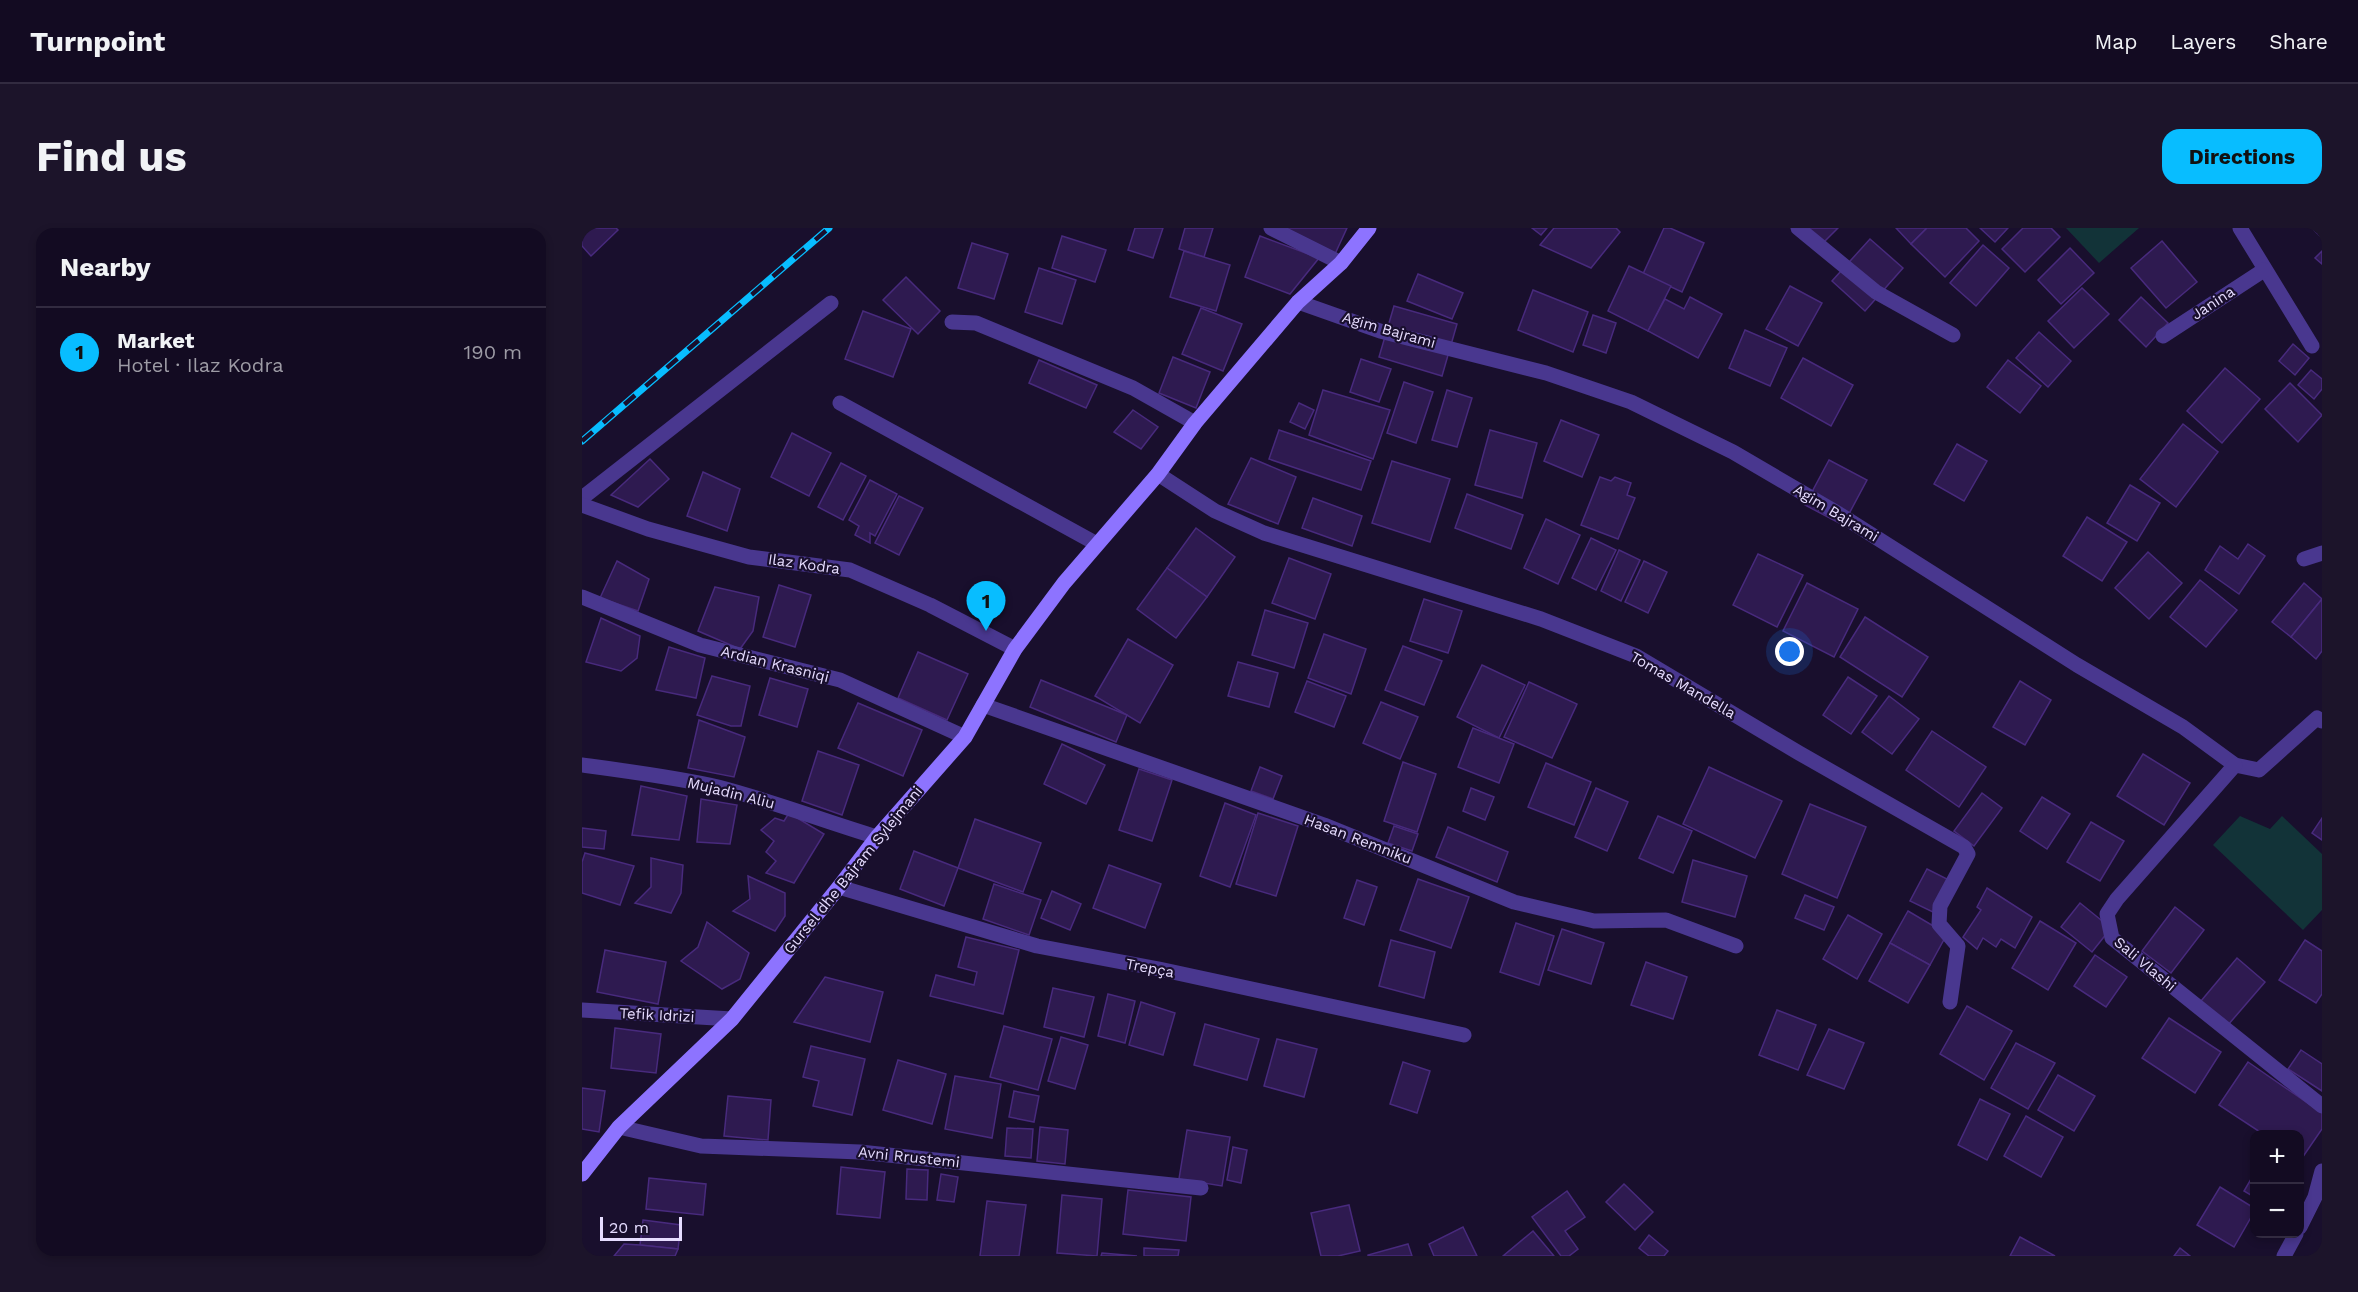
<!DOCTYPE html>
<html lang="en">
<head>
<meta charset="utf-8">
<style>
	:root { --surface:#130b22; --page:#1c142a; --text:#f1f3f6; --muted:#9d9ba5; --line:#322b40; --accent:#08bdff }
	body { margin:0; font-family:"Work Sans",sans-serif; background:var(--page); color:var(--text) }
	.controls { position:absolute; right:18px; bottom:18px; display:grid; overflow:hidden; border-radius:12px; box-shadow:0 3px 9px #0003 }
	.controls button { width:54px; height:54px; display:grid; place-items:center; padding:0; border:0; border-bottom:2px solid var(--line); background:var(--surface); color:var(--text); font:30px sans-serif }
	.scale { position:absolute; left:18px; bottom:15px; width:82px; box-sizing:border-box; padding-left:6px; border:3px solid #e6dcff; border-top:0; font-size:16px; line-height:21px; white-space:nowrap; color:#e6dcff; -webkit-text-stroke:4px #190f2d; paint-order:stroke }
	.you { position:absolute; left:1208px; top:424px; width:21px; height:21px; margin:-15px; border:4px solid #fff; border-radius:50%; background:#1a73e8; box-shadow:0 0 0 9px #1a73e833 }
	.badge { display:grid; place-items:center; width:39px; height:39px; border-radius:50%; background:var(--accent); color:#111; font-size:20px; font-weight:700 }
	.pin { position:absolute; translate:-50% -50px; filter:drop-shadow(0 2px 3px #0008) }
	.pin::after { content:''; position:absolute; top:32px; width:21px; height:18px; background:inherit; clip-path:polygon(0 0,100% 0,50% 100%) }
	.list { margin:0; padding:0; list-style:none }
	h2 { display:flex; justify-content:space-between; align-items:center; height:78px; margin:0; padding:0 24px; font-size:26px }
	h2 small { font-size:20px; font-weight:400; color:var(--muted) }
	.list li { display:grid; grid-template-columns:39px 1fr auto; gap:18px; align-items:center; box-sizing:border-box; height:90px; padding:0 24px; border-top:2px solid var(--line) }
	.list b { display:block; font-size:22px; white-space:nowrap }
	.list p { margin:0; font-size:20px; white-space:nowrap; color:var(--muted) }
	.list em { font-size:20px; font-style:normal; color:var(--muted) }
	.map { position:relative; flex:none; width:1740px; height:1028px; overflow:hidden; border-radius:18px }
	header { display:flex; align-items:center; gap:36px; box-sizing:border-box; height:84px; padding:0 30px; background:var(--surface); border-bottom:2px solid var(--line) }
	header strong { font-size:28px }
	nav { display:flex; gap:33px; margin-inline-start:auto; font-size:21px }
	.intro { display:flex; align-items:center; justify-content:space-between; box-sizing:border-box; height:144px; padding:0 36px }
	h1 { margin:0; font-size:42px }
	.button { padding:15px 27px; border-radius:18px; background:var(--accent); color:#111; font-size:21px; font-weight:700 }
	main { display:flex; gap:36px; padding:0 36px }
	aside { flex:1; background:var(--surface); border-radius:18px; box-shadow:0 3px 9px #0003 }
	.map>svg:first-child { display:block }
	.green { fill:#123338 }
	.building { fill:#2e1a50; stroke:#482a7d; stroke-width:1.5 }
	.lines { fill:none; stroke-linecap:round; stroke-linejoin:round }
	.street { stroke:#49378f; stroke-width:15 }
	.secondary { stroke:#8d73ff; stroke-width:15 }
	.rail-casing { stroke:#08bdff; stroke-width:7 }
	.rail { stroke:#190f2d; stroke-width:4.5; stroke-dasharray:14; stroke-linecap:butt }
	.labels { text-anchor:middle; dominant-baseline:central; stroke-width:4.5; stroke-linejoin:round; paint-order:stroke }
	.street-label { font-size:15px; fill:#e6dcff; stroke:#190f2d }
</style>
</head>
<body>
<header>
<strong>Turnpoint</strong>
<nav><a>Map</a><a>Layers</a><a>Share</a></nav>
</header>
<div class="intro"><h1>Find us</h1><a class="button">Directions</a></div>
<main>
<aside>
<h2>Nearby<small></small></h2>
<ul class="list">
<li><span class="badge">1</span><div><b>Market</b><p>Hotel · Ilaz Kodra</p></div><em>190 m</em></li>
</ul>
</aside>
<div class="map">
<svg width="1740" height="1028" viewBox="0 0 1740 1028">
	<rect width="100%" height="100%" fill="#190f2d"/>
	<g class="green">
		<path d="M1484,0H1557L1517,35Z"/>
		<path d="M1658,588L1688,601L1700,588L1740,626V682L1721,702L1631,617Z"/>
	</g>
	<g class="building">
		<path d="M0,0H34L36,2L9,28L0,18Z"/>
		<path d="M553,0H581L571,30L546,22Z"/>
		<path d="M603,0H631L622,29L597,21Z"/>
		<path d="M697,0H765L753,26Z"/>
		<path d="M950,0H965L959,7Z"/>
		<path d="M972,0H1034L1038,4L1009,40L958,17Z"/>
		<path d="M1082,0H1088L1122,15L1100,64L1061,46Z"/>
		<path d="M1226,0H1256L1241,15Z"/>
		<path d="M1314,0H1345L1329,16Z"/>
		<path d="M1345,0H1384L1397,13L1363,49L1329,16Z"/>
		<path d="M1398,0H1426L1413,14Z"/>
		<path d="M1441,0H1469L1478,9L1443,44L1420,21Z"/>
		<path d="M1730,0H1740V10Z"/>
		<path d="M480,8L524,22L513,54L470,40Z"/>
		<path d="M678,8L737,30L708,66L663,49Z"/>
		<path d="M1288,11L1321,40L1283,83L1250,53Z"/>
		<path d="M1580,13L1615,54L1584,80L1549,40Z"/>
		<path d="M390,15L426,26L412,71L376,60Z"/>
		<path d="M1401,17L1427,40L1394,78L1368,55Z"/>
		<path d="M1488,20L1512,45L1479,76L1456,52Z"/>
		<path d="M602,23L648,37L634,83L588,69Z"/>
		<path d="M1740,23V36L1733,30Z"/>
		<path d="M1047,38L1089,58L1066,103L1026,83Z"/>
		<path d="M457,40L494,52L480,96L443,84Z"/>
		<path d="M836,46L881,65L870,91L825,73Z"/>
		<path d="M324,49L358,83L336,106L301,72Z"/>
		<path d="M1208,58L1240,75L1216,118L1184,101Z"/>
		<path d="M1500,60L1527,86L1492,120L1466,93Z"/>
		<path d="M951,62L1006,84L991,124L936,102Z"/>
		<path d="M1108,69L1140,86L1116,130L1066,103L1083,71L1102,81Z"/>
		<path d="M1559,69L1586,95L1564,119L1537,92Z"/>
		<path d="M812,78L875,96L860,148L797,129Z"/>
		<path d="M619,80L660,96L641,143L600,126Z"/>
		<path d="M281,83L329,101L311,149L263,131Z"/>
		<path d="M1011,87L1034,95L1024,125L1001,117Z"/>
		<path d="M1163,102L1205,120L1188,158L1147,140Z"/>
		<path d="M1457,104L1489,133L1466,159L1434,130Z"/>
		<path d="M1711,116L1727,130L1713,147L1697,133Z"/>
		<path d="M591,129L628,144L614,180L577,165Z"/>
		<path d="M1221,130L1271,157L1249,198L1199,170Z"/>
		<path d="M779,131L809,141L797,174L768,164Z"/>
		<path d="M457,132L515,157L504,180L447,155Z"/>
		<path d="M1426,132L1459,158L1438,185L1405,159Z"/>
		<path d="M1643,140L1678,171L1640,215L1605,183Z"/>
		<path d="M1729,142L1740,151V161L1732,171L1716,157Z"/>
		<path d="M822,154L851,164L834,215L805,205Z"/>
		<path d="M1708,155L1740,187L1716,214L1683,181Z"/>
		<path d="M741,162L808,182L791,231L727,207Z"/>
		<path d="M865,162L890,170L875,219L850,212Z"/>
		<path d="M717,175L732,182L723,201L708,194Z"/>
		<path d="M551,182L576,199L559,221L532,204Z"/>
		<path d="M979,192L1017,207L1000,249L962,233Z"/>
		<path d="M1601,196L1636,224L1594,279L1558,251Z"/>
		<path d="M697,202L789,233L779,262L687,231Z"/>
		<path d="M908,202L955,215L940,270L893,257Z"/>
		<path d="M210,205L249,225L227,268L189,249Z"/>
		<path d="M1375,216L1405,233L1382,273L1352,256Z"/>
		<path d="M669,230L714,249L696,296L646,276Z"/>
		<path d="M68,231L87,251L56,279L29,267Z"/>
		<path d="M1247,232L1285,252L1261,297L1223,277Z"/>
		<path d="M810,233L868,251L848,314L790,295Z"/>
		<path d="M259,235L284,248L261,292L236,279Z"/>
		<path d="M121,244L158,261L145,303L105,288Z"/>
		<path d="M1018,249L1029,253L1033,249L1049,255L1045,267L1053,270L1036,311L999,297Z"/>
		<path d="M288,252L315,266L293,308L288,305V315L273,307L277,298L267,292Z"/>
		<path d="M1548,257L1578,275L1555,313L1525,295Z"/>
		<path d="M885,266L941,287L929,321L873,300Z"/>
		<path d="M317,268L341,280L317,327L293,315Z"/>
		<path d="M731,270L780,288L770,318L720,300Z"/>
		<path d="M1505,289L1545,314L1520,353L1481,328Z"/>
		<path d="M964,291L998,307L976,356L942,340Z"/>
		<path d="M614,300L653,329L625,369L585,340Z"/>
		<path d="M1009,310L1034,322L1014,362L990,350Z"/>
		<path d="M1666,316L1683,328L1657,366L1623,342L1638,318L1656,331Z"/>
		<path d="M1037,322L1058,332L1039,373L1019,363Z"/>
		<path d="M1566,324L1600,355L1567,391L1533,360Z"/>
		<path d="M1176,326L1221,347L1195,399L1151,377Z"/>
		<path d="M707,330L749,346L733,391L690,375Z"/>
		<path d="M35,333L67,351L56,383L18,370Z"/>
		<path d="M1062,333L1085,344L1066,385L1043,374Z"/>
		<path d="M585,340L625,369L594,410L555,381Z"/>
		<path d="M1618,352L1655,382L1624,419L1588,389Z"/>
		<path d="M1225,355L1276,381L1252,429L1201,403Z"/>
		<path d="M1722,355L1740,371L1709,409L1690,394Z"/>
		<path d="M197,357L229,367L213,419L181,409Z"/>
		<path d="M133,359L177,369L171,403L158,421L116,403Z"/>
		<path d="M842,371L880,383L866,425L828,413Z"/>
		<path d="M1740,371V423L1734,431L1709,409Z"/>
		<path d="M683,382L726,395L712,440L670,427Z"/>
		<path d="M1283,389L1346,429L1320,469L1258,429Z"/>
		<path d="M19,390L58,408L55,430L39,443L4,434Z"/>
		<path d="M742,406L784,421L769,466L726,450Z"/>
		<path d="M546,411L591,437L558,495L513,468Z"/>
		<path d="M821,418L860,433L842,477L803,462Z"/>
		<path d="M87,419L123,430L114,470L74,462Z"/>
		<path d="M336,424L386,446L365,492L316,470Z"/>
		<path d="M656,434L696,445L687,479L646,468Z"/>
		<path d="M900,437L943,457L917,510L875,489Z"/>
		<path d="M130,448L168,458L159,498H149L115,487Z"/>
		<path d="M1266,449L1295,468L1269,506L1241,487Z"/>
		<path d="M188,450L226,461L215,499L177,487Z"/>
		<path d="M459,452L545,487L534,514L448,479Z"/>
		<path d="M725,453L764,468L752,499L713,484Z"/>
		<path d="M1438,453L1469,472L1443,517L1411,499Z"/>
		<path d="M947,454L995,476L970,530L922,509Z"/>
		<path d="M1307,468L1337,491L1310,526L1280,504Z"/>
		<path d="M799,474L836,489L818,531L781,515Z"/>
		<path d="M276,475L340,502L321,548L256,520Z"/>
		<path d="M117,492L163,509L152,549L106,540Z"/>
		<path d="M891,500L932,516L917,555L876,539Z"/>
		<path d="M1350,503L1404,539L1377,579L1324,542Z"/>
		<path d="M480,516L523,537L504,576L462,556Z"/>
		<path d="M236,523L277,537L260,587L220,573Z"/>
		<path d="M1561,526L1608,555L1582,597L1535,568Z"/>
		<path d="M821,534L854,546L835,604L802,593Z"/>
		<path d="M964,535L1009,554L992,597L946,579Z"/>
		<path d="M678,539L700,548L691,571L669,563Z"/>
		<path d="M1127,539L1200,573L1173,630L1101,596Z"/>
		<path d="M557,541L590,552L570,613L537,602Z"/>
		<path d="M59,558L105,568L97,612L50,607Z"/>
		<path d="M889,560L912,569L903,592L881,583Z"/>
		<path d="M1014,560L1046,574L1025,623L993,609Z"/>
		<path d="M1400,565L1420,580L1392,618L1372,603Z"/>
		<path d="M1460,569L1488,586L1465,621L1438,603Z"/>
		<path d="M119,571L155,577L148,616L115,614Z"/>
		<path d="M643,575L674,587L648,659L618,648Z"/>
		<path d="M1228,576L1284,599L1255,670L1200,646Z"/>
		<path d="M207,585L242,606L212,655L184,645L194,633L184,624L192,613L179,602L193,590L202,593Z"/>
		<path d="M676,585L716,598L694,668L654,656Z"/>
		<path d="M1076,588L1110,603L1091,645L1057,630Z"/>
		<path d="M1740,590V612L1730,605Z"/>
		<path d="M393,591L459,615L441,664L376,640Z"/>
		<path d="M1509,594L1542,613L1518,653L1485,634Z"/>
		<path d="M812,598L836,606L830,623L806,615Z"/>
		<path d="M866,599L926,624L915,654L854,629Z"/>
		<path d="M0,600L24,603L22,621L0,619Z"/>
		<path d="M332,623L376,640L362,678L318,661Z"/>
		<path d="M3,625L52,638L38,677L0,665V634Z"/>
		<path d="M69,630L101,637L99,665L89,685L53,675L69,659Z"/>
		<path d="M1111,632L1165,648L1153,689L1100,674Z"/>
		<path d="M527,637L579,656L563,700L511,680Z"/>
		<path d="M1345,641L1369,653L1353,685L1328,673Z"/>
		<path d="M166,648L203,665V688L193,703L151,683L168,671Z"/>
		<path d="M836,651L887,669L869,720L818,702Z"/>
		<path d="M775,652L795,659L782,697L762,690Z"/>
		<path d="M412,656L459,672L447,707L401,691Z"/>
		<path d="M1405,660L1450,689L1433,720L1419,711L1414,719L1401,710L1395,721L1381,709L1399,682L1395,679Z"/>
		<path d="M470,663L499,676L488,702L459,690Z"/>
		<path d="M1223,667L1252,679L1242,702L1213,690Z"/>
		<path d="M1498,675L1529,700L1510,724L1479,699Z"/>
		<path d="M1593,679L1622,702L1589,745L1560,723Z"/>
		<path d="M1326,683L1365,706L1348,737L1308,715Z"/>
		<path d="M1266,687L1300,706L1275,751L1241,731Z"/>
		<path d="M1458,693L1494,715L1466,762L1430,740Z"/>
		<path d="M125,694L167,725L158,751L140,761L99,733L116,719Z"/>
		<path d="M934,695L972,708L957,757L918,744Z"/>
		<path d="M980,701L1022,715L1009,756L966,742Z"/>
		<path d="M384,709L437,722L421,786L348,768L354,747L392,757L395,744L376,739Z"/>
		<path d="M809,712L853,724L842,770L797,758Z"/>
		<path d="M1723,712L1740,723V766L1734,775L1697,752Z"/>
		<path d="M1308,715L1348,737L1326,775L1287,753Z"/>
		<path d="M23,722L84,734L76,776L15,764Z"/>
		<path d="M1513,727L1545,749L1524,779L1492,758Z"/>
		<path d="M1655,730L1683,754L1646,797L1619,773Z"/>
		<path d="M1064,734L1105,749L1091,791L1049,777Z"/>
		<path d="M243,749L301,764L288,814L212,794Z"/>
		<path d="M471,760L512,769L502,809L462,799Z"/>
		<path d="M526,766L553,773L543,815L516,808Z"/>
		<path d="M559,774L593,785L581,827L547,817Z"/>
		<path d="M1385,778L1430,803L1402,852L1358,826Z"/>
		<path d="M1195,782L1234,797L1216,842L1177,827Z"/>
		<path d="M1587,790L1639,824L1613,865L1560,830Z"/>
		<path d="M623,796L677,811L665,852L612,837Z"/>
		<path d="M422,798L470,811L456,862L408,849Z"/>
		<path d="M33,800L79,806L74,845L29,840Z"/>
		<path d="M1247,801L1282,815L1262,861L1225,847Z"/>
		<path d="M479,809L506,817L493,861L466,853Z"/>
		<path d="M695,811L735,821L722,869L682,858Z"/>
		<path d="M1434,815L1473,835L1446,881L1409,860Z"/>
		<path d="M229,818L283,831L270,887L231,878L237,853L221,849Z"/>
		<path d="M1719,822L1740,836V863L1706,841Z"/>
		<path d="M316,832L364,846L350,896L301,882Z"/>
		<path d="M821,834L848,843L835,885L808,876Z"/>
		<path d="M1666,834L1740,885V901L1718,933V906H1681L1637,877Z"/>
		<path d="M1476,847L1513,868L1492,903L1456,882Z"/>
		<path d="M373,848L419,856L410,910L363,901Z"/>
		<path d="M0,860L23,863L17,904L0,901Z"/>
		<path d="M432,863L457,868L452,894L427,889Z"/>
		<path d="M146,868L189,872L186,912L142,908Z"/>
		<path d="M1398,871L1428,886L1405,932L1376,917Z"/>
		<path d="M1444,888L1481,909L1459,949L1422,928Z"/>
		<path d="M458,899L486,902L483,936L455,933Z"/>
		<path d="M425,900L451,901L449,930L423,928Z"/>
		<path d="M605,902L648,909L640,958L597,951Z"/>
		<path d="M651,919L665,922L659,955L645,952Z"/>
		<path d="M259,939L303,944L298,990L255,986Z"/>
		<path d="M325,941L346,942L345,972L324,971Z"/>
		<path d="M359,946L376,949L372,974L355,972Z"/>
		<path d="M1672,946V969L1662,963Z"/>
		<path d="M67,950L124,956L121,987L64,981Z"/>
		<path d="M1042,956L1071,984L1053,1002L1024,974Z"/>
		<path d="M1638,959L1672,980V984L1652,1019L1615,997Z"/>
		<path d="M546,962L609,969L604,1013L541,1006Z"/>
		<path d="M985,963L1003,989L983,1003L996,1021L987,1028H979L950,989Z"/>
		<path d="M480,967L520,971L515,1028L475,1025Z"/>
		<path d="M405,973L444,977L437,1028H398Z"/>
		<path d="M767,977L778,1023L756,1028H739L729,985Z"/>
		<path d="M61,992L99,997L96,1021L58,1017Z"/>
		<path d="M881,999L895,1028H852L847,1016Z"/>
		<path d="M951,1003L972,1028H921Z"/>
		<path d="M1067,1007L1086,1023L1082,1028H1067L1057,1020Z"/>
		<path d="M1438,1009L1473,1028H1428Z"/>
		<path d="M42,1016L58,1017L96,1021L93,1028H32Z"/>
		<path d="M826,1016L830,1028H786V1027Z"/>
		<path d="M562,1020L597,1022L596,1028H562Z"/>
		<path d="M1598,1020L1608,1028H1592Z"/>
		<path d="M520,1025L555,1028H519Z"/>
	</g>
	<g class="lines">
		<g class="street">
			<path d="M689,0L759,35"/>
			<path d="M1216,0L1294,64L1371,107"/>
			<path d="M1658,0L1730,118"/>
			<path d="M716,74L798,103L964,145L1049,174L1151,224L1257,286L1495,437L1601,499L1653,537L1677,542L1735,490L1740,493"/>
			<path d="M370,94L394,95L551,160L613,195"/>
			<path d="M1581,108L1682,42"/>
			<path d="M258,175L515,316"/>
			<path d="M576,246L633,283L682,305L959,391L1054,428L1217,525L1382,619L1386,626L1358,678L1357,696L1376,718L1368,774"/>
			<path d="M0,270L249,75"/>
			<path d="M0,277L66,301L167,329L268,342L348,377L433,421"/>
			<path d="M1722,331L1740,325"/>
			<path d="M0,369L118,417L258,452L383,509"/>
			<path d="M401,477L742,597L932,674L1012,693L1084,692L1154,718"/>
			<path d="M0,537C45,543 92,549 136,559C190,573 242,593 295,609"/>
			<path d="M1653,537L1535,671L1525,686L1530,710L1740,878"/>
			<path d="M257,659L455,718L577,741L882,807"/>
			<path d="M0,782L150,791"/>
			<path d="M37,899L119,918L278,924L619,960"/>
			<path d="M1718,999L1733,969L1740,943"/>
			<path d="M1702,1028L1714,1006"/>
		</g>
		<path class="secondary" d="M0,946L37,899L150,791L257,659L295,609L383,509L433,421L482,355L576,246L613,195L716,74L759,35L787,0"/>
		<defs>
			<path id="rail" d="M0,213L247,0"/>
		</defs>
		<use href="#rail" class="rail-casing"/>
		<use href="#rail" class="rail"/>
	</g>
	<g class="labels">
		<g class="street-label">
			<text transform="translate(1631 75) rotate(-33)">Janina</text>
			<text transform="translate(807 102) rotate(16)">Agim Bajrami</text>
			<text transform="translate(1254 285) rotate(31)">Agim Bajrami</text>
			<text transform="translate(222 336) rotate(8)">Ilaz Kodra</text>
			<text transform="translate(193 436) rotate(14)">Ardian Krasniqi</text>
			<text transform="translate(1101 457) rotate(30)">Tomas Mandella</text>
			<text transform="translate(149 565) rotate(14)">Mujadin Aliu</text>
			<text transform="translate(776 611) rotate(21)">Hasan Remniku</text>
			<text transform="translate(271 642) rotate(-51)">Gursel dhe Bajram Sylejmani</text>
			<text transform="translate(1563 736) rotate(40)">Sali Vlashi</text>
			<text transform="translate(568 740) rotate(11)">Trepça</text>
			<text transform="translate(75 787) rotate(3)">Tefik Idrizi</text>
			<text transform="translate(327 929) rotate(6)">Avni Rrustemi</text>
		</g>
	</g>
</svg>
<div class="controls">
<button>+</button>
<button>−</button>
</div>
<div class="scale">20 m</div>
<div class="you"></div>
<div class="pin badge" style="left:404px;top:403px">1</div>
</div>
</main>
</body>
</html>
